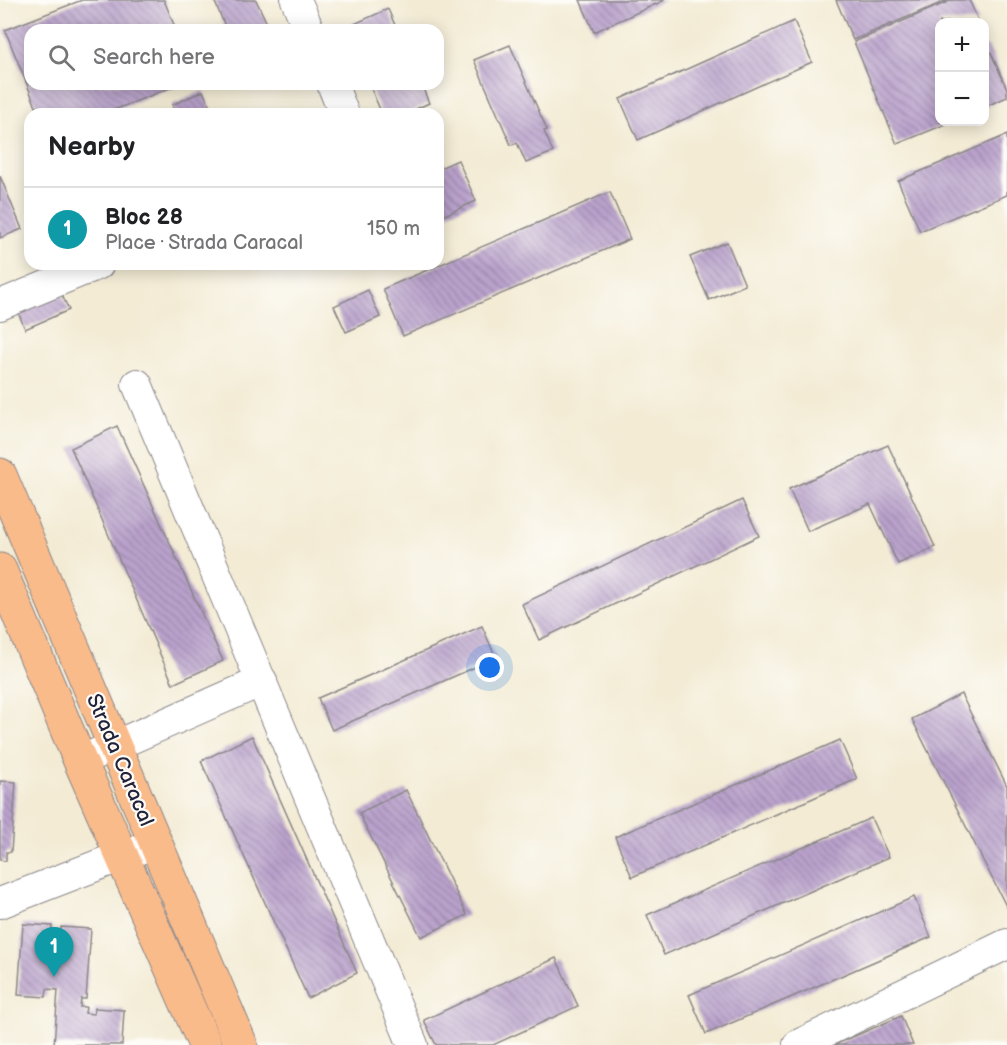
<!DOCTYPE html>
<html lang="en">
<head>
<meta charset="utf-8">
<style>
	:root { --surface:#fff; --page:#f6f6f6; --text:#202124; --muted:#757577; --line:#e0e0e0; --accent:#111827 }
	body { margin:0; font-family:"Balsamiq Sans",sans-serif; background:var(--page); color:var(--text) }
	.controls { position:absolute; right:18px; top:18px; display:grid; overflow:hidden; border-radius:12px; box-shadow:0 3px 15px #0003 }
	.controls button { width:54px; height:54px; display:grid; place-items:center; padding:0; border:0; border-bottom:2px solid var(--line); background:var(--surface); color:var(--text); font:30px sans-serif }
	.you { position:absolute; left:490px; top:668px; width:21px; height:21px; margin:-15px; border:4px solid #fff; border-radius:50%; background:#1a73e8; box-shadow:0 0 0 9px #1a73e833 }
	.badge { display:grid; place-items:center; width:39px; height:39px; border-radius:50%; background:var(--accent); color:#fff; font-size:20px; font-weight:700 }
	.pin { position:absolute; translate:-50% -50px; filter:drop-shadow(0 2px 3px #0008) }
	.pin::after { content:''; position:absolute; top:32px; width:21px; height:18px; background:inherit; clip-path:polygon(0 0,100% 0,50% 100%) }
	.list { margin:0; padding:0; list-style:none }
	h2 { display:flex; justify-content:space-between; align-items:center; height:78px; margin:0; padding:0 24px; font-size:26px }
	h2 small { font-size:20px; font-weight:400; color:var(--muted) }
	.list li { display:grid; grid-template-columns:39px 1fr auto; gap:18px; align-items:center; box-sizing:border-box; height:84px; padding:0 24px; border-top:2px solid var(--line) }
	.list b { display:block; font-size:22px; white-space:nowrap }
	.list p { margin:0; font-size:20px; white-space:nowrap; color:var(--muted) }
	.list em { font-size:20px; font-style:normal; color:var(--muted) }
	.icon { flex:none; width:33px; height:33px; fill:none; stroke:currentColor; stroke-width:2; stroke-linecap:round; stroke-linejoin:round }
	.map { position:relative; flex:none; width:1007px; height:1045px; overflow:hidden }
	.search { position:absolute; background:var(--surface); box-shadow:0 3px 15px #0003; left:24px; top:24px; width:420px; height:66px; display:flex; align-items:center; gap:15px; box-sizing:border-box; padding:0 21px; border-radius:18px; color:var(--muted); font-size:22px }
	.panel { position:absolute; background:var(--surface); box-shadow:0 3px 15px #0003; left:24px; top:108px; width:420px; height:162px; border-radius:18px }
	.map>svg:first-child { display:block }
	.building { fill:url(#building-back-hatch) }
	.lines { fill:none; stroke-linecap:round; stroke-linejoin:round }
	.minor-casing { stroke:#8a8688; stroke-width:32 }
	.major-casing { stroke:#8a8688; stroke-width:35 }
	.minor { stroke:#fff; stroke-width:30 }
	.major { stroke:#fabb8b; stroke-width:33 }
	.labels { text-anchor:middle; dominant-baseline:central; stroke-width:4.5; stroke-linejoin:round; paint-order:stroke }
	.street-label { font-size:21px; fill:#22223b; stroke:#fdfcf7 }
</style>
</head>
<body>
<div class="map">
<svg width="1007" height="1045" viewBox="0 0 1007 1045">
	<defs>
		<pattern id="building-back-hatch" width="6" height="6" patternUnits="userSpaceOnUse" patternTransform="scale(1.5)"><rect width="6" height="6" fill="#baa2cc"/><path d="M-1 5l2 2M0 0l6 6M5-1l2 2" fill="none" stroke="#9784a7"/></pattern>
	</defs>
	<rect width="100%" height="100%" fill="#fdfcf7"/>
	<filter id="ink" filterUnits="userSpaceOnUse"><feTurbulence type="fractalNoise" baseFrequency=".0167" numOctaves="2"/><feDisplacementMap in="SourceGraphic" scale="12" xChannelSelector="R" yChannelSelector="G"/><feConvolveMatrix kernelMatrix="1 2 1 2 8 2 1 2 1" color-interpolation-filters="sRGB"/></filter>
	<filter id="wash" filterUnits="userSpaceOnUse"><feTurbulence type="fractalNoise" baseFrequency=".008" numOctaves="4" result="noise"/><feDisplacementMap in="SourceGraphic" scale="24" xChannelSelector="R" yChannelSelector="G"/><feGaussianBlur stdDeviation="1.35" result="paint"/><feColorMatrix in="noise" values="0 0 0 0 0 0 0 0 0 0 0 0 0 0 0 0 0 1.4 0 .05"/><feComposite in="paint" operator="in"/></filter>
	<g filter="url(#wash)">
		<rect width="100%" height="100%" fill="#f3ebd4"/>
		<g id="blocks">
			<g class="building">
				<path d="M82,0H164L176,30H30V84H180L104,114H39L5,30Z"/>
				<path d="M214,0H256L270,30H216L225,26Z"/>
				<path d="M580,0H665L594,32Z"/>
				<path d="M836,0H948L853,40Z"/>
				<path d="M952,0H969L979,22H940V122H951L897,144L854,42Z"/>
				<path d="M388,9L397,30H346L345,28Z"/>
				<path d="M794,21L812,62L638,140L620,99Z"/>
				<path d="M510,45L547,130L544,131L553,152L526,163L517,143L511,145L474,60Z"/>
				<path d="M988,46L1007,89V97L984,107V47Z"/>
				<path d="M369,84H421L429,103L405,114H382Z"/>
				<path d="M203,91L213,114H176L172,105Z"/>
				<path d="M1007,135V195L920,231L898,181Z"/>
				<path d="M458,160L476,201L438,218V169Z"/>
				<path d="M0,176L22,229L0,238Z"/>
				<path d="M610,192L630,239L403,336L383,289Z"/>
				<path d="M727,242L745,285L709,300L690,257Z"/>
				<path d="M368,290L380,317L346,332L334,306Z"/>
				<path d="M61,293L69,310L25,329L18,312Z"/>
				<path d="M117,426L223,661L173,684L71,448Z"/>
				<path d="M888,445L935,547L898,564L870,504L808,531L789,489Z"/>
				<path d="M742,500L759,536L539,640L522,604Z"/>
				<path d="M482,626L496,658L332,730L318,698Z"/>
				<path d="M961,694L1007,786V908L912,719Z"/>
				<path d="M252,736L357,973L308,998L201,761Z"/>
				<path d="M840,740L857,779L632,877L615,837Z"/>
				<path d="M0,781L16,782L11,852H6V861L0,860Z"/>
				<path d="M406,790L467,915L421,937L359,813Z"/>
				<path d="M871,818L889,857L664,955L647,915Z"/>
				<path d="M914,897L931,937L706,1034L689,995Z"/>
				<path d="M23,924L52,926V932L61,933V927L91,929L86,999H81L80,1007H86L85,1013L94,1014L95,1008L124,1010L122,1045H54L58,990L47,989L46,997L18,995Z"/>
				<path d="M556,958L578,1006L493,1045H436L424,1020Z"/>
				<path d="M901,1016L913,1045H834Z"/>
			</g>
		</g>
	</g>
	<g filter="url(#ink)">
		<use href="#blocks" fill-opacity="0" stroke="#8a8688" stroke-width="1.5"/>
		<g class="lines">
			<defs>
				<g id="minor">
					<path d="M296,0L309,30"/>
					<path d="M332,84L344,114"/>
					<path d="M0,305L99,264"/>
					<path d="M137,384L413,1045"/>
					<path d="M80,761L262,681"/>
					<path d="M0,903L155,843"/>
					<path d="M798,1045L1007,944"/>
				</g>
				<g id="major">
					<path d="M0,475L241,1045"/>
					<path d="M0,570L80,761L205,1045"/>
				</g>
			</defs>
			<use href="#minor" class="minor-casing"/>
			<use href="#major" class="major-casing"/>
			<use href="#minor" class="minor"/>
			<use href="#major" class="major"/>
		</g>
	</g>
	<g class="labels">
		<g class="street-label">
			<text transform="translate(120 760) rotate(67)">Strada Caracal</text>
		</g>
	</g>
</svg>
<div class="controls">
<button>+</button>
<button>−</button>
</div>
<div class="you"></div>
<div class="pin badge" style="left:54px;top:977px;background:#0f9aa8">1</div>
<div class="search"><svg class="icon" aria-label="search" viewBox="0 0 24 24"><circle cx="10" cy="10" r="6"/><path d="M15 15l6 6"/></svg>Search here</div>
<section class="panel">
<h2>Nearby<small></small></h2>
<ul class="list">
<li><span class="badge" style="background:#0f9aa8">1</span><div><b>Bloc 28</b><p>Place · Strada Caracal</p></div><em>150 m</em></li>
</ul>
</section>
</div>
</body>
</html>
